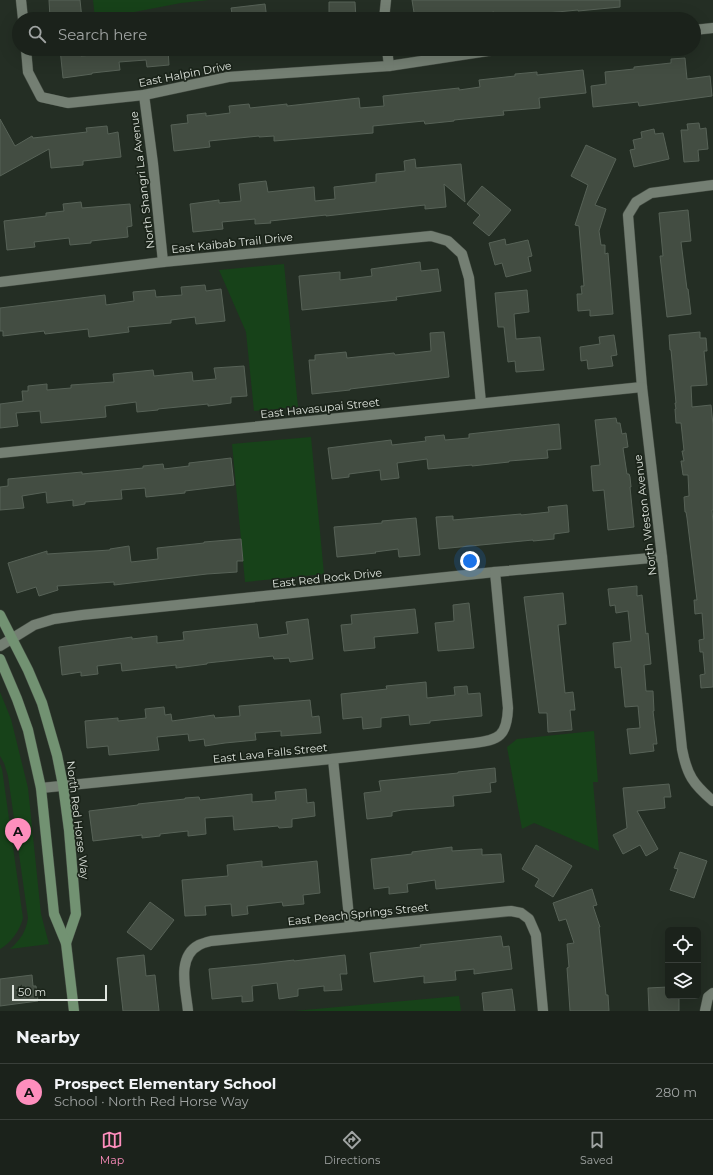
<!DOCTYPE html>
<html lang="en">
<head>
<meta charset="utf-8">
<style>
	:root { --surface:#1b221b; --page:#242a24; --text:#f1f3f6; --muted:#a0a4a3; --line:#393f3a; --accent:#fe8ebd }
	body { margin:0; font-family:Montserrat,sans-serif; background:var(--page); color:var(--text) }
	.controls { position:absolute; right:12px; bottom:12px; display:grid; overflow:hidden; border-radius:6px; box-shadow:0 4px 16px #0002 }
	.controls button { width:36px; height:36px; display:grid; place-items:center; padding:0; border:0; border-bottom:1px solid var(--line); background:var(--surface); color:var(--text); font:20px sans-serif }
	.scale { position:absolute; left:12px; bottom:10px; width:95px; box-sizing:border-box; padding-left:4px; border:2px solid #dfe5de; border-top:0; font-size:11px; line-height:14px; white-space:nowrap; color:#dfe5de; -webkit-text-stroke:3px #1b241a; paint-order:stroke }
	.you { position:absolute; left:470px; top:561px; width:14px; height:14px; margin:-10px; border:3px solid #fff; border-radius:50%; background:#1a73e8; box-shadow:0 0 0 6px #1a73e833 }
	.badge { display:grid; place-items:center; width:26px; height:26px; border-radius:50%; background:var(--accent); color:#111; font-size:13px; font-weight:700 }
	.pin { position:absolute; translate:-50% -33px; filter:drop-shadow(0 1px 2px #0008) }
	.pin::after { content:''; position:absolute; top:21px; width:14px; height:12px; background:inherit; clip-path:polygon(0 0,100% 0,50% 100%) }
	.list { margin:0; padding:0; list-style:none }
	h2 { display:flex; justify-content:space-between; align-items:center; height:52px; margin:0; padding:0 16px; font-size:17px }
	h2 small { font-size:13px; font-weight:400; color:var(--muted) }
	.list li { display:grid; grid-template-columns:26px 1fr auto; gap:12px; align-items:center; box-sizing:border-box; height:56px; padding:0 16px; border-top:1px solid var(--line) }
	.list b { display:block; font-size:15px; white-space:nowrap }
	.list p { margin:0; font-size:13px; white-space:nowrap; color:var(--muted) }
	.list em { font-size:13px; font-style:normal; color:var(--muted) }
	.icon { flex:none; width:22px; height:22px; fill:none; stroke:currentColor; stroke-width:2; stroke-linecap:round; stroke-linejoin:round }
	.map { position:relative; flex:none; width:713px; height:1011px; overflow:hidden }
	.search { position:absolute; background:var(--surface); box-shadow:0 4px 16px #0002; left:12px; right:12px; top:12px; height:44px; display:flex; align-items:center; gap:10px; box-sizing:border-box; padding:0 14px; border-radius:22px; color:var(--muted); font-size:15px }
	.sheet { height:108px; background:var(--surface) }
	nav { display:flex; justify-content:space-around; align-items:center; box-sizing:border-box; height:56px; border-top:1px solid var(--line); background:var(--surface); font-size:11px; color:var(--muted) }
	nav a { display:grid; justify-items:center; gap:2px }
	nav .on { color:var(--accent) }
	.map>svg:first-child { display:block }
	.green { fill:#174219 }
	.building { fill:#434d42; stroke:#576257 }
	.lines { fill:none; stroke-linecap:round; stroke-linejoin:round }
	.street-casing { stroke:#444c43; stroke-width:11 }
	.secondary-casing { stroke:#444c43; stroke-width:11 }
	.street { stroke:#747f73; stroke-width:10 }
	.secondary { stroke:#729272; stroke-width:10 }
	.labels { text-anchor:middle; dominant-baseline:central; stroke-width:3.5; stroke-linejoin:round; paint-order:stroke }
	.street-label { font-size:11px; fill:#dfe5de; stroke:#1b241a }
</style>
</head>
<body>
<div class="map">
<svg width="713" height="1011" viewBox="0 0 713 1011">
	<rect width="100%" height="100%" fill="#242e24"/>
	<g class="green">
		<path d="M93,0H209L181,3L98,19H95Z"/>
		<path d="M284,264L298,407L254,411L246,332L219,270Z"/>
		<path d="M311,437L324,574L245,582L232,444Z"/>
		<path d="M0,692L11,719L28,788L41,914L49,944L10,949C20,940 26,932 28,918L8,776L4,763L0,756Z"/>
		<path d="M594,731L598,782H593L599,851L558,833L534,823L522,829L507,747L517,739Z"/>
		<path d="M0,764L2,769L23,918C20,930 11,943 0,949Z"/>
		<path d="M459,996L461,1011H294Z"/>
	</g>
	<g class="building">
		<path d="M49,0H80L82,19H61V17L50,18Z"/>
		<path d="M412,0H620V7L578,11V10L494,18V12L473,16V19H415Z"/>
		<path d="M329,2H355L356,19H329Z"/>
		<path d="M265,4L267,19H233L231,8Z"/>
		<path d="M60,49H80L81,56L105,54V49H168L169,65L147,67L146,60L119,62L120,70L92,73V74L63,78Z"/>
		<path d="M685,58L687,79L710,76L712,96L639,106L638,102L593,107L591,86L606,84L605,72L634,69V67L671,63V59Z"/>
		<path d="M583,70L586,93L539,98L540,108L503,111L504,115L454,120V121L425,124L424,121L373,126V133L274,141V136L259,137V136L209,141L210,147L174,151L171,125L188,123L187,115L206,113V116L230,113L229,106L249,104L250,108L287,104V106L359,98L360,108L384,106L383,96L459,88V90L480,87L479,80L515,76V74L537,72V75Z"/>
		<path d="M0,119L15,146L32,136L33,138L87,132L86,128L107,126L108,134L118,132L121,157L83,161V165L51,168L49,149L0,176Z"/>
		<path d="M699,123L700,129L706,128L708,149L698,150L699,161L684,162L681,130H688L687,124Z"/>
		<path d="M654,129L655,134L663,133L669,159L634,167L630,150L635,149L633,140L642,138L641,132Z"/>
		<path d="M586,145L616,159L595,205L606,209L599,231L601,245H605V254L608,253L613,314L590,316V310L578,311L577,294H582L581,286H584L579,226L575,225L588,185L571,176Z"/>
		<path d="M415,159L416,168L461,164L465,202L444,184L446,207L425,209V205L326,216V215L270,221L271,223L255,224V219L222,222L223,229L193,232L190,204L219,200V203L241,201L239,184L266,181L268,192L314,187L315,201L335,199L334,187L376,182V174L405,171L404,161Z"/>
		<path d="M482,186L511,210L489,236L473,223L480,215L467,204Z"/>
		<path d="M81,202L82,208L130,204L132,226L127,227L128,237L91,241V243L70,245L69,238L34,242L35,247L7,250L4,221L46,216V213L64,211L63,204Z"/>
		<path d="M688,210L691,241L681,242L687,289H688L691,314L667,317L660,256H663L659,213Z"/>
		<path d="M505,239L506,245L528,240L532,256L528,257L531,271L506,277L502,263L495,265L489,243Z"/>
		<path d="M420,262L421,271L438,269L441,291L396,297L397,300L302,310L299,276L340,272V280L372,276L371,269Z"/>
		<path d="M205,285L206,291L221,289L225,321L196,324L195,317L171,320V323L128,327L129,332L89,337L88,329L45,334L44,331L3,336V331H0V308L105,295L106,305L134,301L133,292L155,290L156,297L182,295L181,287Z"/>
		<path d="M527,290L529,312L514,314L516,339L540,337L544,370L516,372L515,361L508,362L504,327H498L495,293Z"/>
		<path d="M444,332L449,377L350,389V390L312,394L309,360H315V355L346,352L347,358L394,353L395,355L431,351L430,333Z"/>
		<path d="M700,332V338H706L707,351H704L707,385L691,386L692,407L711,405L713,425V510H712L713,523V687L701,688L700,675L705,674L703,652H700L699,640L704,639L702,613L695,614L694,600H697L687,518L686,512H685L684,497L689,496L688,475H683L681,461H684L682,451H684L681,423H676L675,409H676L675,403H676L671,350H670L669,335Z"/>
		<path d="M614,335L617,355L611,356L613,366L588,369L587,360L581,361L580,347L600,344L599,337Z"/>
		<path d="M244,366L247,396L231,397V403L208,406V404L158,409V410L137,412L136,402L105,406L106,417L41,423L40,411L16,413L18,426L0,428V404L23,401L22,391H28V386L47,384V390L71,388V385L114,382L113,374L153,370L154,376L192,372L193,381L216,379L214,368Z"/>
		<path d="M616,418L617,423H620L622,434L626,433L628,447L623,448L627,474H629L630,477L631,487H630L634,527L608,530L604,490L593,491L591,466L600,465L595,420Z"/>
		<path d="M559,424L561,449L547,450L548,458L509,461V462L472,466V465L428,469L427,459L397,463L399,478L381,480L380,470L349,474V477L332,479L328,448L391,440L392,445L426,441L425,437L444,435L445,440L469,438V434Z"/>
		<path d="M231,458L234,485L185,491V493L146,497L145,488L121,490L122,499L85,502V504L73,506V500L47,503L46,492L22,496L24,508L0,510V487L8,486V479L82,472V474L143,468V466L163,464L164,469L189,466V463Z"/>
		<path d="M567,505L569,532L554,534V539L533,541V540L439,549L436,517L453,516V520L521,514V515L549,512L548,507Z"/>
		<path d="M416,518L420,555L399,557L398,549L375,552L376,553L337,557L334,527L382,523V521Z"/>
		<path d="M241,539L243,561H237V572L207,574L114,585V582L57,586L58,590L39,596L36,587L17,593L8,563L47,551V554L110,550V549L129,546L131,562L158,559L157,548L204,543V542Z"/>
		<path d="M637,586V596L642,595L646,634L648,633L651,664L644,665L646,691H653L654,711H653L657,744H653L654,751L630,754L627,729L640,728L638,706L625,707L621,667L615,668L613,643L631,641L628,611L616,613L615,605L610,606L608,589Z"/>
		<path d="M563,593L566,624L558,625L565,693L573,692L575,710H570L572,730L548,732L547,713H539L524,597Z"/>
		<path d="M469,603L474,648L438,651L435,623L454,621L453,605Z"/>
		<path d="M415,609L418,633L374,637L375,648L344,651L341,625L352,624L351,615Z"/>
		<path d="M308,619L313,659L290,662L289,658L274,659L273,656L207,663V664L176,668V665L122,671L121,663L97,666L98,674L81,676V672L62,675L59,647L132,637V639L157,636V643L184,640L183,632L257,624L259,638L288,634L286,622Z"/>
		<path d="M426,682L427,698L455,695L454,687L467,686L468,694L480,693L482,716L430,721V723L410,725L409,715L381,718V727L363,729L362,717L343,719L341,694L387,689L386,686Z"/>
		<path d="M310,700L312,717L319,716L321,733L281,736V731L255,733L256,740L225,743L205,746L204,739L189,741L188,734L157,737L159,750L109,755L108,746L87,748L85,721L118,718V721L146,718L145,709L164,707L165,715L171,714L172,721L214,715L215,718L240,716L239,706Z"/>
		<path d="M495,768L496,782L490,783L491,792L453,796L454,806L402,810L392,812V816L367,819L364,793L381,791L379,781L458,773V772Z"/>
		<path d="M669,784L671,797H664L665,808L637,811L658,849L646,856L640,845L623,854L613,835L627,828L623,788Z"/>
		<path d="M306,789L307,803L314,802L315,816L292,819V827L279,828L278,826L234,830L233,816L205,818L206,834L188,836V831L160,834V836L142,838V835L93,841L89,811L138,805V804L185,799V798L199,797L200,800L252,794V802L276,800L275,792Z"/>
		<path d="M536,845L572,866L553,897L535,886L539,879L522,869Z"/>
		<path d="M452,847V851L482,849V855L501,854L504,882L436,889L435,880L407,884L408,892L389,894V887L374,889L371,859L412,854V852Z"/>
		<path d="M680,852L707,861L694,898L670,890L678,869L674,868Z"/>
		<path d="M262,861V867L317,861L320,893L303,895L304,904L283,906L282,902L247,906L248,914L232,916L231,904L205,906L206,915L185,916L182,880L228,876L227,865Z"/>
		<path d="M592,889L597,905L593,906L600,927H599L606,995H608L609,1011H570L567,968L569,967L567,944L574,943L566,919L559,921L553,903Z"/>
		<path d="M150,902L174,920L151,950L127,932Z"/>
		<path d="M501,936L503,947L509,946L512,969L474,974V969L455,971L456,980L424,983V976L374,982L370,953L421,947L420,945Z"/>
		<path d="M144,955L146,976L155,975L159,1011H123L117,958Z"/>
		<path d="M345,955L347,974H340L342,990L324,991V986L298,989V996L279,999L277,983L252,986L253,1001L242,1002V996L212,999L209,969L260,964L294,960V961Z"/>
		<path d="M32,975L33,986H36L38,1001L0,1006V979Z"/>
		<path d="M668,987V996H679V1011H649L648,988Z"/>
		<path d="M512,989L515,1011H484L482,993Z"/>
	</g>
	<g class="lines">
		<defs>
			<g id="street">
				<path d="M21,0L23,19"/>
				<path d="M384,19L386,0"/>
				<path d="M694,30L713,28"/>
				<path d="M26,49L28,72L41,97L68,103L144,95L228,77L389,66L501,49"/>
				<path d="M387,49L389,66"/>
				<path d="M144,95L153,164L163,262"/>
				<path d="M713,185L651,193L636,202L628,215L642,387L662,557L682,749C687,775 693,784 713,801"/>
				<path d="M0,282L163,262L431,236L448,241L462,254L469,278L481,403"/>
				<path d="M0,453L642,387"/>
				<path d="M0,646L34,625L54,619L82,615L495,572L662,557"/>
				<path d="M333,759L350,927"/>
				<path d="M41,788L331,759L474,743C499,740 507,736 508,708L495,572"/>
				<path d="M188,1011C186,990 176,957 199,945C203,943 207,942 211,941L511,911L521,913L529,919L536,935L543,1011"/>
				<path d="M705,1011L708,997L713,993"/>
			</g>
			<g id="secondary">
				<path d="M0,615L28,670L42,703L57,755L63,785L69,830L76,914L66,943"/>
				<path d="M0,659L17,699L28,730L41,788L54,914L66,943L74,1011"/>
			</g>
		</defs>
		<use href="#street" class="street-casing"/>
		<use href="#secondary" class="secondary-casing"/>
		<use href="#street" class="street"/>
		<use href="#secondary" class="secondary"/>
	</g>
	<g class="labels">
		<g class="street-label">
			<text transform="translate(185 74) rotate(-11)">East Halpin Drive</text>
			<text transform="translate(142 180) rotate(-97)">North Shangri La Avenue</text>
			<text transform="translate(232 243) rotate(-6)">East Kaibab Trail Drive</text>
			<text transform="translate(320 408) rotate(-6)">East Havasupai Street</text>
			<text transform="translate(645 515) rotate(-97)">North Weston Avenue</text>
			<text transform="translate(327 578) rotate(-6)">East Red Rock Drive</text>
			<text transform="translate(270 753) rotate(-6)">East Lava Falls Street</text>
			<text transform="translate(78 820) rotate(83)">North Red Horse Way</text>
			<text transform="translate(358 914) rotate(-6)">East Peach Springs Street</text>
		</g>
	</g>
</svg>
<div class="controls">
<button><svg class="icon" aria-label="locate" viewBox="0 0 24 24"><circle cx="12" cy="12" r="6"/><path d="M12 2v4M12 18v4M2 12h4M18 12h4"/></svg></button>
<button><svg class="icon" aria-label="layers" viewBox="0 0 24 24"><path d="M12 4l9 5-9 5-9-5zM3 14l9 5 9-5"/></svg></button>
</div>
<div class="scale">50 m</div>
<div class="you"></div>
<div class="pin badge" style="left:18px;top:851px">A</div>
<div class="search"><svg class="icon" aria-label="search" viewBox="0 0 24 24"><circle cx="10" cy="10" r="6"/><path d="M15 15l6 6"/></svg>Search here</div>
</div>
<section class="sheet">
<h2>Nearby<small></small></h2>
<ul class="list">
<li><span class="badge">A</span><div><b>Prospect Elementary School</b><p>School · North Red Horse Way</p></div><em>280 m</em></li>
</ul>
</section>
<nav>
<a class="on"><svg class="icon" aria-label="map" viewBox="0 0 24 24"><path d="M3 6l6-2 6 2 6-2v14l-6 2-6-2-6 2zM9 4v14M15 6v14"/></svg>Map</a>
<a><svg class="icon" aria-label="directions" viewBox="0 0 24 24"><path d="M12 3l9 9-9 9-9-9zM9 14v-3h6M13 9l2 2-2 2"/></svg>Directions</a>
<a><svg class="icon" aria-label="saved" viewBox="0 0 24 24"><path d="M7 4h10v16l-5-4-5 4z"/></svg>Saved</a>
</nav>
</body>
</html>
